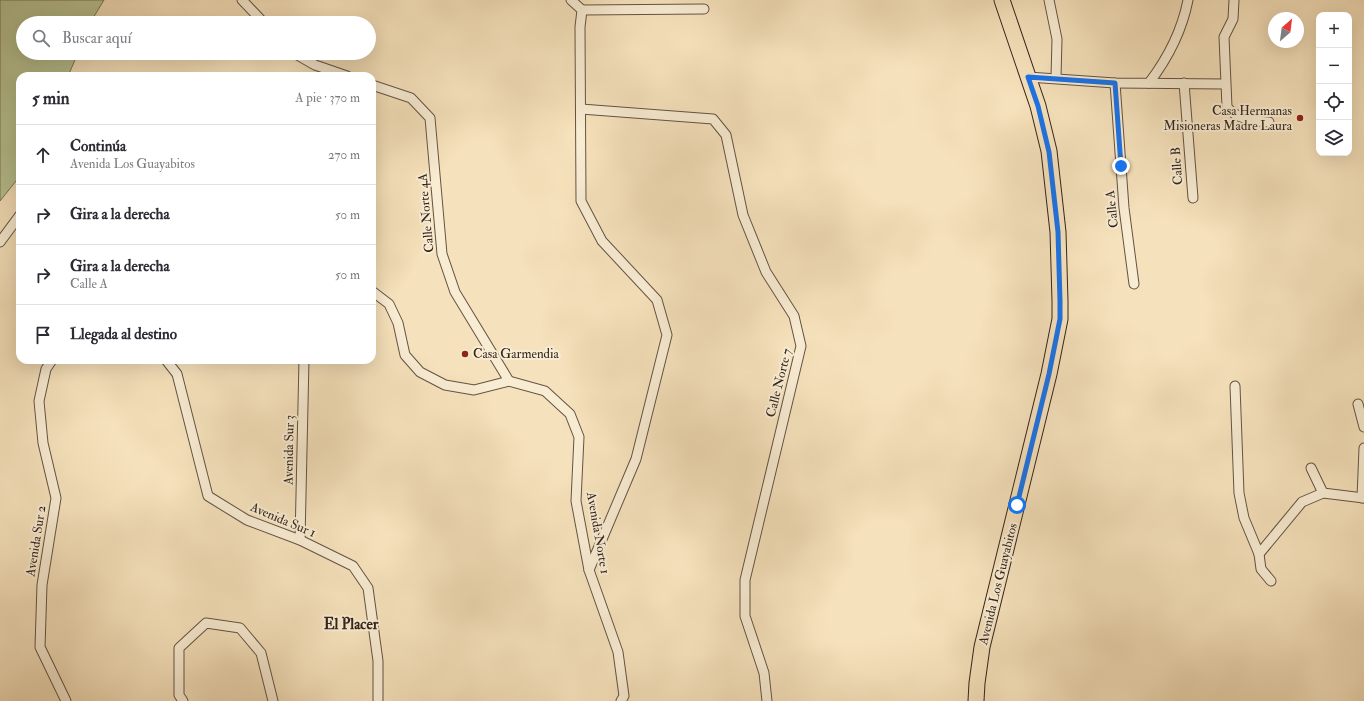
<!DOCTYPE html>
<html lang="es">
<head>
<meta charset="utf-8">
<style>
	:root { --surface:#fff; --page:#f2f2f3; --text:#2b2b33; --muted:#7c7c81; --line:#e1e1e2 }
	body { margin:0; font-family:"IM FELL Double Pica",serif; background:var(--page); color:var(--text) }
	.controls { position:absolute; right:12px; top:12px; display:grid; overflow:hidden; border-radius:8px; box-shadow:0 4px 16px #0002 }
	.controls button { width:36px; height:36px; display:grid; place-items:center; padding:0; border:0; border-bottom:1px solid var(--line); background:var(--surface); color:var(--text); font:20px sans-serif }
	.compass { position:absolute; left:1268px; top:12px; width:36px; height:36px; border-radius:50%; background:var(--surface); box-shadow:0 4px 16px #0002; rotate:28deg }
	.stop { position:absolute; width:12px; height:12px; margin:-9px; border:3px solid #1a73e8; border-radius:50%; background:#fff }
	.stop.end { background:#1a73e8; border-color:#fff; box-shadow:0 1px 4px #0008 }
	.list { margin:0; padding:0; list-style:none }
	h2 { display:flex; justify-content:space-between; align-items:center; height:52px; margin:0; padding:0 16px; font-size:17px }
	h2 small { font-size:13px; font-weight:400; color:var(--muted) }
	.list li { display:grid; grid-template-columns:26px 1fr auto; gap:12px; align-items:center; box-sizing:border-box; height:60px; padding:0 16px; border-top:1px solid var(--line) }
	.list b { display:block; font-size:15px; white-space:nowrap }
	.list p { margin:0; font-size:13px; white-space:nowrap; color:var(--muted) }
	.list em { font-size:13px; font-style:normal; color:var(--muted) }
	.icon { flex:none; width:22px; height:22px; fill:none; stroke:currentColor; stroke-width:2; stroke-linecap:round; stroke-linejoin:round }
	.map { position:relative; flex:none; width:1364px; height:701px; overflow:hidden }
	.search { position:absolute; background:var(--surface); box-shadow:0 4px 16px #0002; left:16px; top:16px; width:360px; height:44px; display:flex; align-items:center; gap:10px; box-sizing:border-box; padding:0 14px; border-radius:22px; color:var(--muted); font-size:15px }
	.panel { position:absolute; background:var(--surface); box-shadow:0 4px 16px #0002; left:16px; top:72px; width:360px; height:292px; border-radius:12px }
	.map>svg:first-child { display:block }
	.green { fill:#b7c393; stroke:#767458 }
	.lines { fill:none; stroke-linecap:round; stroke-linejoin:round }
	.minor-casing { stroke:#645344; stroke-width:11 }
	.primary-casing { stroke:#34241c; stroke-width:17 }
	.minor { stroke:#f8ecd3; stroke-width:9 }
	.primary { stroke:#f5e1bb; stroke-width:15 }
	.route { stroke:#1a73e8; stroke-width:5 }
	.poi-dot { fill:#8f2418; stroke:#f8ecd3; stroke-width:1.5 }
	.labels { text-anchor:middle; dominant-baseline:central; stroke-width:4; stroke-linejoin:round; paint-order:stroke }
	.poi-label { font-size:13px; fill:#34241c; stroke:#f8ecd3; text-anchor:end }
	.street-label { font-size:13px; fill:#34241c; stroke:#f8ecd3 }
	.quarter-label { font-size:15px; font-weight:bold; fill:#34241c; stroke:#f8ecd3 }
</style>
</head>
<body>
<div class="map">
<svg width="1364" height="701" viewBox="0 0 1364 701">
	<rect width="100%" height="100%" fill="#f5e1bb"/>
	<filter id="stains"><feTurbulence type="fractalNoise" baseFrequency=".005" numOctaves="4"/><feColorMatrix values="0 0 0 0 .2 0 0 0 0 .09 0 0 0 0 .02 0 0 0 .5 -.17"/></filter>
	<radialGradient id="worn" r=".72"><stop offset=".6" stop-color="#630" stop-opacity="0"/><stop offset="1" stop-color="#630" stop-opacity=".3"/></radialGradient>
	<path class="green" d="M0,0H104L90,23H23V53H78L68,76H20V176L0,201Z"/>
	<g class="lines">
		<defs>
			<g id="minor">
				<path d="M242,0L264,23"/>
				<path d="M571,0L582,10L580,27L581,201L602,241L657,300L667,335L636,459L589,570"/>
				<path d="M1049,0L1057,39L1056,78"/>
				<path d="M1234,0L1233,19L1224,37L1227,107C1236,119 1254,121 1269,122"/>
				<path d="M582,10L704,9"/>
				<path d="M294,53L315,65L347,76"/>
				<path d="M1028,77L1115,83L1224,84"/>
				<path d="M1115,83L1124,208L1134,284"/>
				<path d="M1149,83C1168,58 1182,31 1188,0"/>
				<path d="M1184,83L1193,198"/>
				<path d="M372,85L411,98L430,118L442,254L455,292L509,381"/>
				<path d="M581,109L713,119L726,135L743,215L766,272L794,316L801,346L745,580V616L764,673L767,701"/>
				<path d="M0,242L20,215"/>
				<path d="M372,291L389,304L398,323L405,355L420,372L445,385L474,390L509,381L545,391L570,414L579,437L576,501L589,570L618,652L624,696L621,701"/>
				<path d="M52,360L46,369L39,401L43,443L56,498L42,585L40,647L66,701"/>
				<path d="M166,360L177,374L208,496L247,520L300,540L353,566L368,588L378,661V701"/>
				<path d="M1235,386L1239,493L1244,518L1259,554L1302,502L1323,493L1364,498"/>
				<path d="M1358,404L1364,427"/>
				<path d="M1311,468L1323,493"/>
				<path d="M1362,498L1364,448"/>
				<path d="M300,540L304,360"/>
				<path d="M1259,554L1261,569L1271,581"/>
				<path d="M183,701L179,695V648L206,623L240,628L261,653L273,701"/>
			</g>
			<path id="primary" d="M976,701L977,683L982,647L1049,374L1060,319V301L1058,232L1049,151L1038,106L1002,0"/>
		</defs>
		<use href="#minor" class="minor-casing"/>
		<use href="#primary" class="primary-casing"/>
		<use href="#minor" class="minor"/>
		<use href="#primary" class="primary"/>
	</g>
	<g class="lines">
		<path class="route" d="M1017,505L1049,374L1060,319V301L1058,232L1049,152L1038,106L1028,77L1115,83L1121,166"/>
	</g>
	<g class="poi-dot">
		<circle cx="1300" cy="118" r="4"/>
		<circle cx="465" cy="354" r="4"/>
	</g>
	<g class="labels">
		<g class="poi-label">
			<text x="1292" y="111">Casa Hermanas<tspan x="1292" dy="15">Misioneras Madre Laura</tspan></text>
			<text x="473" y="354" text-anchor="start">Casa Garmendia</text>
		</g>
		<g class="street-label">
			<text transform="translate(1177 166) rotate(-94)">Calle B</text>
			<text transform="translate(1112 209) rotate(-96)">Calle A</text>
			<text transform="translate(426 213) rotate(-95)">Calle Norte 4A</text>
			<text transform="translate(779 383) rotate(-76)">Calle Norte 7</text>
			<text transform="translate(289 450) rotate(-89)">Avenida Sur 3</text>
			<text transform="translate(283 520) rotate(23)">Avenida Sur 1</text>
			<text transform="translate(598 533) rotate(80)">Avenida Norte 1</text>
			<text transform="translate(36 541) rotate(-81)">Avenida Sur 2</text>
			<text transform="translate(998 584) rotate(-76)">Avenida Los Guayabitos</text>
		</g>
		<g class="quarter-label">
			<text x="351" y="624">El Placer</text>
		</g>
	</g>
	<rect width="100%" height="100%" filter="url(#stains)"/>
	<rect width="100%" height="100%" fill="url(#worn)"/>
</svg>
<div class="controls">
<button>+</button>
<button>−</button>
<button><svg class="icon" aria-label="locate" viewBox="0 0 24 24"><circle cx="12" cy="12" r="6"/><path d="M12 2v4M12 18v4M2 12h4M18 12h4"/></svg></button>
<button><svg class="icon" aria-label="layers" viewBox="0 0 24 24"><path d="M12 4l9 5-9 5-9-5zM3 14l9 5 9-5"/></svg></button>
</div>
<svg class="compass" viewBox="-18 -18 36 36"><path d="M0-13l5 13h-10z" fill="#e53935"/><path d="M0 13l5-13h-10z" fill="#7c7c81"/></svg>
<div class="stop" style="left:1017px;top:505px"></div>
<div class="stop end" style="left:1121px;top:166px"></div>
<div class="search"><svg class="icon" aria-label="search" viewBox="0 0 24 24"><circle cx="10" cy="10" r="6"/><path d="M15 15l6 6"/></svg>Buscar aquí</div>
<section class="panel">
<h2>5 min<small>A pie · 370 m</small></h2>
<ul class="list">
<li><svg class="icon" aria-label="ahead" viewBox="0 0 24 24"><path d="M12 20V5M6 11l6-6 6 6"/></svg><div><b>Continúa</b><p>Avenida Los Guayabitos</p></div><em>270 m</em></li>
<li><svg class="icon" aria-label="right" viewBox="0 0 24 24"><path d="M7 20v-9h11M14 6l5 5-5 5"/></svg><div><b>Gira a la derecha</b></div><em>50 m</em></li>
<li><svg class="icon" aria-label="right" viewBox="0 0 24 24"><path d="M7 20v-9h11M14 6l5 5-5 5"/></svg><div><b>Gira a la derecha</b><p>Calle A</p></div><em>50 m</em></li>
<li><svg class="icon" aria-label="arrive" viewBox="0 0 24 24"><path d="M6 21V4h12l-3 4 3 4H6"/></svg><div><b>Llegada al destino</b></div></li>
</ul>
</section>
</div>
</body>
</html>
